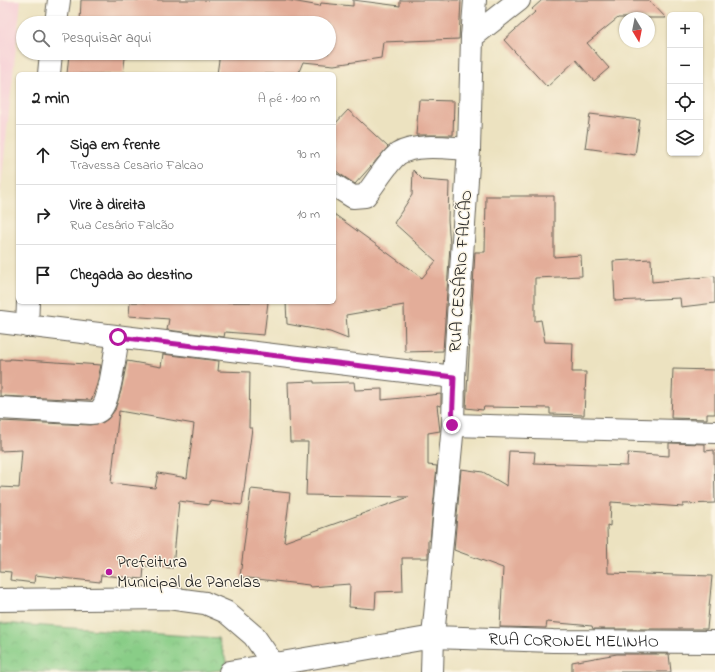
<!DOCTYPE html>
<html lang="pt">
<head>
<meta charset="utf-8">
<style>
	:root { --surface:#fff; --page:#f6f6f6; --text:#222; --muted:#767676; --line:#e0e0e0 }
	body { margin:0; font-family:"Indie Flower",sans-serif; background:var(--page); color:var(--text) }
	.controls { position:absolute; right:12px; top:12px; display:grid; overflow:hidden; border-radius:6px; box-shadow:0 1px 3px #0004 }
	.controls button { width:36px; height:36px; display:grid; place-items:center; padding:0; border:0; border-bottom:1px solid var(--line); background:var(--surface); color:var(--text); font:20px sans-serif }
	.compass { position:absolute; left:619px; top:12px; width:36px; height:36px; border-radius:50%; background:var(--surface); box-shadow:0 1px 3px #0004; rotate:170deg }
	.stop { position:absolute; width:12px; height:12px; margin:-9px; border:3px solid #b5179e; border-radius:50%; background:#fff }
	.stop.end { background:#b5179e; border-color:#fff; box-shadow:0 1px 4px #0008 }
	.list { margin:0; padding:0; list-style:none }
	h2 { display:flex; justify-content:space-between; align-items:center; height:52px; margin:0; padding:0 16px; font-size:17px }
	h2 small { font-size:13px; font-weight:400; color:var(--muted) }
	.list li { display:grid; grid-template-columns:26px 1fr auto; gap:12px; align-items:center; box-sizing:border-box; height:60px; padding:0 16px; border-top:1px solid var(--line) }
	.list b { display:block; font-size:15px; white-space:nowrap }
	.list p { margin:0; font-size:13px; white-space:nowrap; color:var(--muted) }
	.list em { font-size:13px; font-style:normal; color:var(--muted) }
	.icon { flex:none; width:22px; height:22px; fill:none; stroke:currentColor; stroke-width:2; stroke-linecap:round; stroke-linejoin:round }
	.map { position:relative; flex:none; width:715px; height:672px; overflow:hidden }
	.search { position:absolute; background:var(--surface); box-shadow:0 1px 3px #0004; left:16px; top:16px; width:320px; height:44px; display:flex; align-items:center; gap:10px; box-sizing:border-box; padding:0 14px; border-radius:22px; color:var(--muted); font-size:15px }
	.panel { position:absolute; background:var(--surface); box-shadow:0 1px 3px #0004; left:16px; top:72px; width:320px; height:232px; border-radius:6px }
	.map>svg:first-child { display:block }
	.built { fill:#f6cfd6 }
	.park { fill:url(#park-crowns); stroke:#527452 }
	.building { fill:#e3ad99; fill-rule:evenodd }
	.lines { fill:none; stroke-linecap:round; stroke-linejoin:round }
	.minor-casing { stroke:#656155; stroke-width:24 }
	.tertiary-casing { stroke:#656155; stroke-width:24 }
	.secondary-casing { stroke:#656155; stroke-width:24 }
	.minor { stroke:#fff; stroke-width:22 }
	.tertiary { stroke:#fff; stroke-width:22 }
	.secondary { stroke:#fff; stroke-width:22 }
	.route { stroke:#b5179e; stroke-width:5 }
	.poi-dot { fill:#b5179e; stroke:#fcf5e5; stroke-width:1.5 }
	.labels { text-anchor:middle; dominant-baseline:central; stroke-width:3; stroke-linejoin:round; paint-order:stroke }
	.street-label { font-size:17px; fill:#1c1c1c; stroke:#fcf5e5 }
	.poi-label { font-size:17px; fill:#1c1c1c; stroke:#fcf5e5; text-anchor:start }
</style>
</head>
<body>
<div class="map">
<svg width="715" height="672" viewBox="0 0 715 672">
	<defs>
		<pattern id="park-crowns" width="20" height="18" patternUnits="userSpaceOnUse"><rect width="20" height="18" fill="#89cd87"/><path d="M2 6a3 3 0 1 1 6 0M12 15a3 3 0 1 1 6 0" fill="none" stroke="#76af74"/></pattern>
	</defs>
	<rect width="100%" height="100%" fill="#fcf5e5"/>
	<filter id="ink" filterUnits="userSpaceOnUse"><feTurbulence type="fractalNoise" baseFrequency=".025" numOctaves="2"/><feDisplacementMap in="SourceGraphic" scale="8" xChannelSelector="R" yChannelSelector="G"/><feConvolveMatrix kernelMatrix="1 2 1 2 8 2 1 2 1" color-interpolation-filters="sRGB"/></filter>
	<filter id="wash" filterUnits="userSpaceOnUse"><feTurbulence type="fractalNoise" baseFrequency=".012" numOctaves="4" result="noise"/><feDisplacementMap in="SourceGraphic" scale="16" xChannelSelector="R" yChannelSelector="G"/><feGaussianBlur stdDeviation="0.9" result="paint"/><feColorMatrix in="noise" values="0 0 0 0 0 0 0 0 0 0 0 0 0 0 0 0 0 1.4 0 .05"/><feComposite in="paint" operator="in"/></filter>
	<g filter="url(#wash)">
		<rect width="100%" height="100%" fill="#ece2c0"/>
		<path class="built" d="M0,0H21L0,196Z"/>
		<path class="park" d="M0,623L218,638L229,669L203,672H0Z"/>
		<g id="blocks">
			<g class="building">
				<path d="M81,0H286L320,6L321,3L353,6V0L400,6V0H461L459,39L383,42L381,58L334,65L303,62L298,74H217L220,53H329V23H80Z"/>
				<path d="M542,0H649L666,18H618L587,43L609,68L594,81L576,60L547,87L504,40L535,12L532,9Z"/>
				<path d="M78,53H128V58H125L123,74H67L69,54L78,55Z"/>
				<path d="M419,100L454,101L453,135H416Z"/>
				<path d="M348,110L388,147L355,184L340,174L334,169V125Z"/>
				<path d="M590,114L640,120L635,155L585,148Z"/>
				<path d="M413,170L423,180L449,182L448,220L450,245L443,351L405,352L404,305L346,315L348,339L330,332L287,324L286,302H334V214L422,278L436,261L394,223L412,195Z"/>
				<path d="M486,196H554V257L581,255L582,276L535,278V321L541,320L545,342L573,343L572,372H586L584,415L550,414V408L484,407L483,410L466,408L475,252H485Z"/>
				<path d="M651,259L652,282L715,276V303L681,307L680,298L615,301L613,261Z"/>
				<path d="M130,302H268L264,335L225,332L224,337L167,330L169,319L129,316Z"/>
				<path d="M163,354L219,361L218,371L250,372L249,428H252L242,505L209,501V505L179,501L173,568L144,566L143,579L101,575L100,582L35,575L34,583L10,580L11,572L0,571V487L19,488L22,450L0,451V421L90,425L102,423L108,419L115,410L121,391L127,361L161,367ZM119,411L194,424L187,478L158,473L155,488L111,483Z"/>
				<path d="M10,359L101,365L97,384L92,399L91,400L0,396V360H10Z"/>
				<path d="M673,369L715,370V414H707V419L671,418Z"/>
				<path d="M314,381V383L354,382L355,390L382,389V400L441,394V406L437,405L440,431L428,433V465L437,466L430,541L428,540V558H402L403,591L376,592L375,609L349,607L350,584L310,587L309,585L240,577L251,489L290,493L284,542L409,497L306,495L308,442H290L288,382Z"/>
				<path d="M669,443L705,444V451L714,450L715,503L683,504V507L611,502L610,526L607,525L608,573L712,576L707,629H593L592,626L547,622L546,628L500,627L503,568L454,550L461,469L483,472L507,486L509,451L535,452L534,463L627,466L628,453L669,456Z"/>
				<path d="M617,654H669L671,672H572V662Z"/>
			</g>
		</g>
	</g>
	<g filter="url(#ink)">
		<use href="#blocks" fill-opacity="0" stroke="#656155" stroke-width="1"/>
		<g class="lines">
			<defs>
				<g id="minor">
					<path d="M56,23L59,0"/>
					<path d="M472,37L475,0"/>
					<path d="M49,74L51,53"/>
					<path d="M334,185L353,197L365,196C375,184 387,163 398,154C415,143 449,148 469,149"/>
					<path d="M27,326L28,302"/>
					<path d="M0,408L91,413C94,413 98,412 100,410C110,402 115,352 118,337"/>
					<path d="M453,425L715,432"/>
					<path d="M0,600L168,598L205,603L226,612L254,636L274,665"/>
					<path d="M230,672L433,637L432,672"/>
				</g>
				<path id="tertiary" d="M0,322L454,377"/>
				<g id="secondary">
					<path id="s1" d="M519,0L472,37L469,149L454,377L453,425L433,637L553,641L715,642"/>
				</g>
			</defs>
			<use href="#minor" class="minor-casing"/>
			<use href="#tertiary" class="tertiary-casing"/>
			<use href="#secondary" class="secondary-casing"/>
			<use href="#minor" class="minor"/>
			<use href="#tertiary" class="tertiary"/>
			<use href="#secondary" class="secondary"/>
		</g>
	</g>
	<g class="lines" filter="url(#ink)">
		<path class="route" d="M118,337L454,377L452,425"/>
	</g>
	<circle class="poi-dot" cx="109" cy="572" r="4"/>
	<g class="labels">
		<g class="street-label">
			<text transform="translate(461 271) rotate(-86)">RUA CESÁRIO FALCÃO</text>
			<text stroke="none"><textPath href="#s1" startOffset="802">RUA CORONEL MELINHO</textPath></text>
		</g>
		<g class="poi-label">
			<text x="117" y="562">Prefeitura<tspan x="117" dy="20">Municipal de Panelas</tspan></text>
		</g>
	</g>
</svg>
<div class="controls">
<button>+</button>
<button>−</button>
<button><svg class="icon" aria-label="locate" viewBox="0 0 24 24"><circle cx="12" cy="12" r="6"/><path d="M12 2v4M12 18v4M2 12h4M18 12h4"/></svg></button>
<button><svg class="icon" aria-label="layers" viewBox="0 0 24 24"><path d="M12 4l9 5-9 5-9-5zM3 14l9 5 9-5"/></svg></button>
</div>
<svg class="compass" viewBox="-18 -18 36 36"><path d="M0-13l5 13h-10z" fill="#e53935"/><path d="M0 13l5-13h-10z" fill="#767676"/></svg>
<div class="stop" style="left:118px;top:337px"></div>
<div class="stop end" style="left:452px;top:425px"></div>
<div class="search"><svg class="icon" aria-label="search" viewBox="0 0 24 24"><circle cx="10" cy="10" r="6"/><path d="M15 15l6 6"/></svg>Pesquisar aqui</div>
<section class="panel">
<h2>2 min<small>A pé · 100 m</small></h2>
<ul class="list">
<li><svg class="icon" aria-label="ahead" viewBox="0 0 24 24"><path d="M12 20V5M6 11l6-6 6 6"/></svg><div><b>Siga em frente</b><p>Travessa Cesario Falcao</p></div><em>90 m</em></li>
<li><svg class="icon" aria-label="right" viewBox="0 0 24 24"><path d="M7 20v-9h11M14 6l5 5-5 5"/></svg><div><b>Vire à direita</b><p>Rua Cesário Falcão</p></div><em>10 m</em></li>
<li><svg class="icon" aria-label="arrive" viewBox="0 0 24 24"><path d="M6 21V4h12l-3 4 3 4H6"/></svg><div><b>Chegada ao destino</b></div></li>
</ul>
</section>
</div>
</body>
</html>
